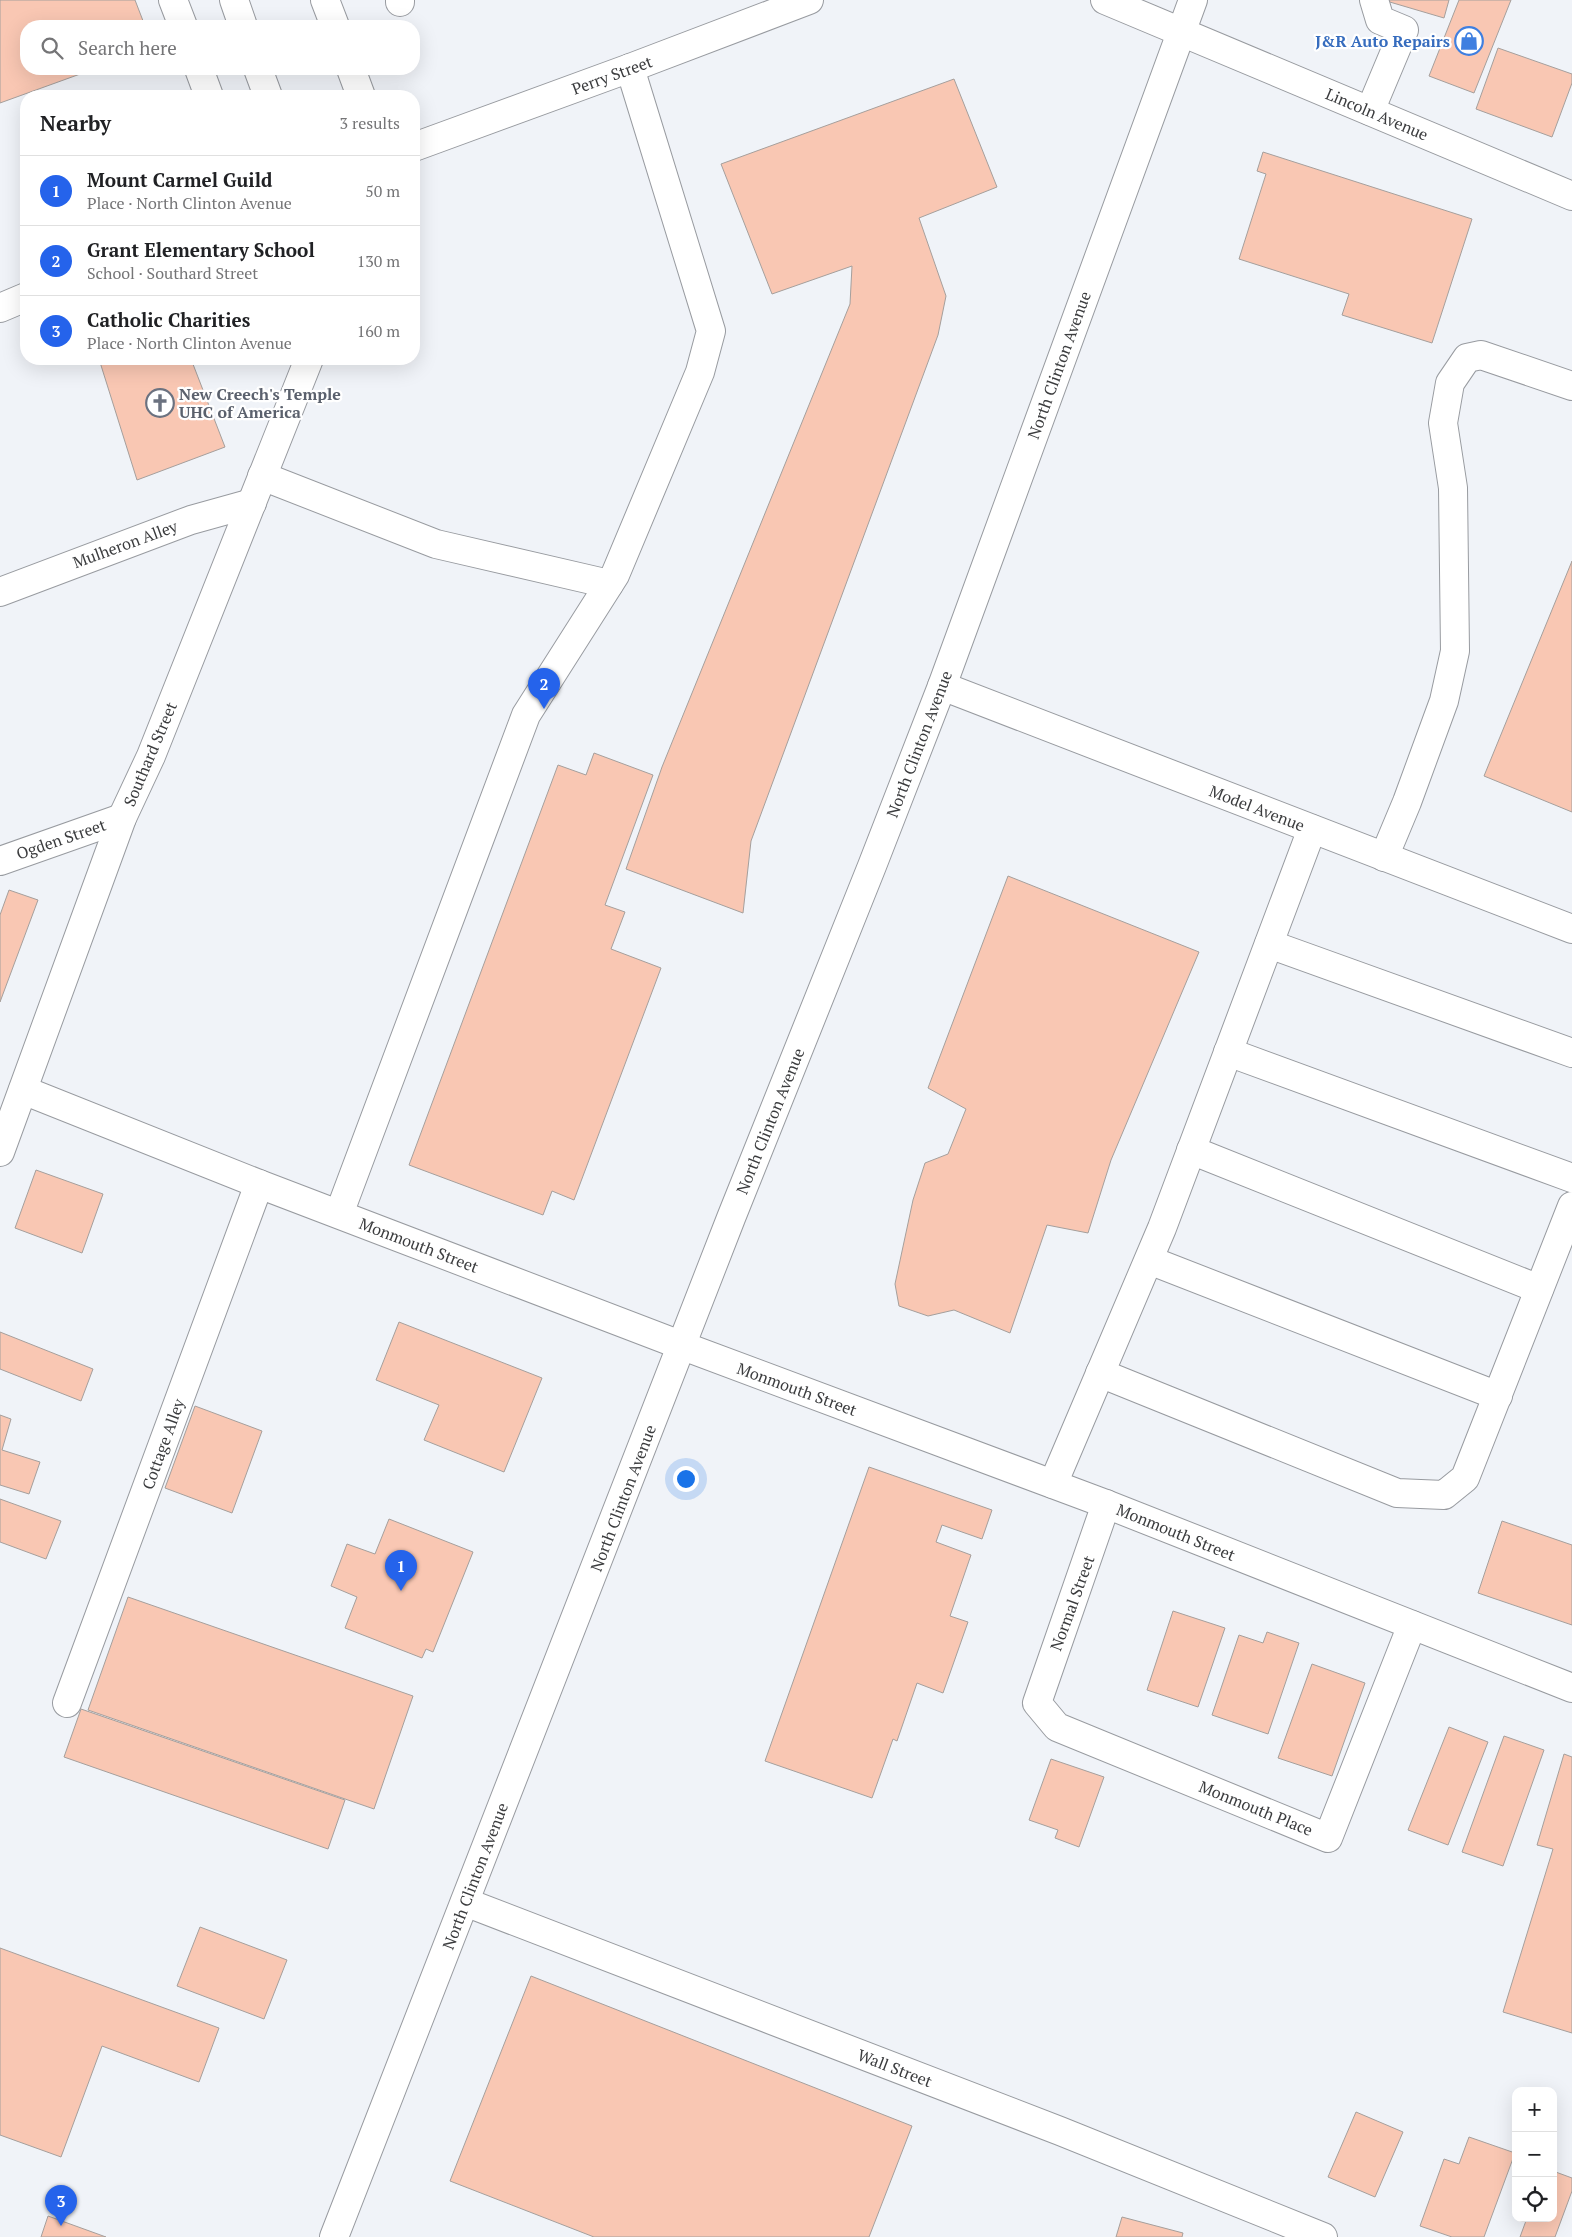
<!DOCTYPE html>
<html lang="en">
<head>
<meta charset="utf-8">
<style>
	:root { --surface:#fff; --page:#f6f6f6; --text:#202124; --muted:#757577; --line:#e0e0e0; --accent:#2563eb }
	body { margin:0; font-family:"PT Serif",serif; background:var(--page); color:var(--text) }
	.controls { position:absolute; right:15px; bottom:15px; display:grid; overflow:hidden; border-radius:10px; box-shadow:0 5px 20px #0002 }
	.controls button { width:45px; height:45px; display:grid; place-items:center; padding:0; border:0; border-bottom:1px solid var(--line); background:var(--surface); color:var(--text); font:25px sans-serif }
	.you { position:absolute; left:685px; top:1478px; width:18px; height:18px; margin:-12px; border:4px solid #fff; border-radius:50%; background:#1a73e8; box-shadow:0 0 0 8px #1a73e833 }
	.badge { display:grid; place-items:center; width:32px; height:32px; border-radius:50%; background:var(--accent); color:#fff; font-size:16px; font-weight:700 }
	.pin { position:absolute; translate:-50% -41px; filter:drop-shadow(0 1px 2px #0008) }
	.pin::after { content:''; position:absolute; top:26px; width:18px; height:15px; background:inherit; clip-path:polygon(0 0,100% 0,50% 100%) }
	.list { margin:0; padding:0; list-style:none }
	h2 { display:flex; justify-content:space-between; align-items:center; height:65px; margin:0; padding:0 20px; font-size:21px }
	h2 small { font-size:16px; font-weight:400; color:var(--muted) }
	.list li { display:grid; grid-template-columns:32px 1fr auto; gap:15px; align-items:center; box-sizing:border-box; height:70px; padding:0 20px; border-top:1px solid var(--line) }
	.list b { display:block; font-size:19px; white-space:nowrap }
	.list p { margin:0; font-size:16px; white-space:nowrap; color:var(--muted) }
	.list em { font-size:16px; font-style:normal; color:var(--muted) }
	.icon { flex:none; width:28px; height:28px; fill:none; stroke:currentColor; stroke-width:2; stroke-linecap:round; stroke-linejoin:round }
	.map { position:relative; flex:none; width:1572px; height:2237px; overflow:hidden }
	.search { position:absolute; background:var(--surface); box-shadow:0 5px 20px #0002; left:20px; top:20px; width:400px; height:55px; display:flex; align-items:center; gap:12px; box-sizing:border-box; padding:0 18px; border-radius:20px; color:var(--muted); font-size:19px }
	.panel { position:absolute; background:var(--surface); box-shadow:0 5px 20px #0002; left:20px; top:90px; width:400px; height:275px; border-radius:20px }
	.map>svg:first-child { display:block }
	.building { fill:#f9c7b3; stroke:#a59f9c }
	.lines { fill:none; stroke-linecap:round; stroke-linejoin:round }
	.minor-casing { stroke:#989ba0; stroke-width:30 }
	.minor { stroke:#fff; stroke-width:28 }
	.labels { text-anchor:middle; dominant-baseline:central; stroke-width:4.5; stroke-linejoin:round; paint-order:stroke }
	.shop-label { font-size:16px; font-weight:bold; fill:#366cbe; stroke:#fff; text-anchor:end }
	.street-label { font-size:16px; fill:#3b3c3e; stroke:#fff }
	.worship-label { font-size:16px; font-weight:bold; fill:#5b616d; stroke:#fff; text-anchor:start }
</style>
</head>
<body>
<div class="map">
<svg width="1572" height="2237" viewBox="0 0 1572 2237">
	<rect width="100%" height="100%" fill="#f0f3f8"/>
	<g class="building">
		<path d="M0,0H135L145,26H26V69H94L0,103Z"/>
		<path d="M1383,0H1449L1444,18Z"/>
		<path d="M1459,0H1511L1474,93L1429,76Z"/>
		<path d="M1498,48L1572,74V83L1552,137L1476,109Z"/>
		<path d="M954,79L997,187L919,218L946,296L938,335L751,841L743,913L626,869L662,767L850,304L852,266L772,294L721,164Z"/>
		<path d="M1263,152L1472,219L1432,343L1342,315L1349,294L1239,259L1266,174L1257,171Z"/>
		<path d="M99,359H191L225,447L137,480Z"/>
		<path d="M1572,561V812L1484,776Z"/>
		<path d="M594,753L653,775L605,905L625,912L611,949L661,968L574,1200L552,1191L543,1215L409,1165L558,765L586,775Z"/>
		<path d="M1008,876L1199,952L1111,1160L1088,1233L1047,1225L1010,1333L954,1310L928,1316L899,1306L895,1284L913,1200L925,1163L948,1154L966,1109L928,1088Z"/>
		<path d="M9,890L38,900L0,1002V915Z"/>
		<path d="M36,1170L103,1194L82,1253L15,1228Z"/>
		<path d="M399,1322L542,1378L504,1472L424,1440L439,1405L376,1380Z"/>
		<path d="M0,1332L93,1369L81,1401L0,1369Z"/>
		<path d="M195,1406L262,1431L232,1513L165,1488Z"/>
		<path d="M0,1415L11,1419L2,1450L40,1462L29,1494L0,1485Z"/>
		<path d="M869,1467L992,1510L982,1539L942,1525L936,1542L971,1555L950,1616L968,1622L943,1693L917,1683L897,1741L893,1739L872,1798L765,1761Z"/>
		<path d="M0,1499L61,1521L46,1559L0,1542Z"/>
		<path d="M389,1519L473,1552L433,1652L426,1649L422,1658L345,1628L357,1597L331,1586L347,1544L375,1554Z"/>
		<path d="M1502,1521L1572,1545V1625L1478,1593Z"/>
		<path d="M128,1597L413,1696L374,1809L88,1710Z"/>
		<path d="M1173,1611L1225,1628L1198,1707L1147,1690Z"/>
		<path d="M1267,1632L1299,1643L1268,1734L1212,1715L1239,1635L1263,1643Z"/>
		<path d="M1312,1664L1365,1683L1332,1776L1278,1758Z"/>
		<path d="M81,1709L345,1800L328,1849L64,1757Z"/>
		<path d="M1449,1727L1488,1742L1448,1845L1408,1830Z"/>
		<path d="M1504,1736L1544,1750L1503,1866L1462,1852Z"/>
		<path d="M1564,1754L1572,1757V2033L1503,2012L1553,1849L1537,1845Z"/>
		<path d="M1051,1759L1104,1777L1079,1847L1055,1838L1058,1830L1029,1820Z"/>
		<path d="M200,1927L287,1960L264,2019L177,1986Z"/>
		<path d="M0,1948L219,2028L199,2082L102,2046L61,2157L0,2135Z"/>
		<path d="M531,1976L912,2126L869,2237H594L450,2181Z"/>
		<path d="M1356,2112L1403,2132L1375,2197L1328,2177Z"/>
		<path d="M1469,2137L1515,2153L1484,2237H1452L1420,2226L1444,2159L1459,2164Z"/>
		<path d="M1553,2171L1572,2178V2191L1555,2237H1520L1527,2218H1553Z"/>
		<path d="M48,2216L106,2237H41Z"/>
		<path d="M1122,2217L1183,2233L1182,2237H1116Z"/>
	</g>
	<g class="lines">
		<defs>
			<g id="minor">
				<path d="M173,0L183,26"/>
				<path d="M234,0L243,26"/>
				<path d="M325,0L335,26"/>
				<path d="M400,0V2"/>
				<path d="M1105,0L1572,196"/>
				<path d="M199,69L209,96"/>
				<path d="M258,69L268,96"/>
				<path d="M351,69L361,96"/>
				<path d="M1370,111L1404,30L1380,20L1374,0"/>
				<path d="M414,147L630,68L809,0"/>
				<path d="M0,308L26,297"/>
				<path d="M262,476L436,544L609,584"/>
				<path d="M0,592L191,520L252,503"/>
				<path d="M942,686L1572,929"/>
				<path d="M1384,857L1407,802L1444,701L1455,651L1453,488L1443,423L1450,383L1467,358L1481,355L1572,386"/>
				<path d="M0,861L122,818"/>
				<path d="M1269,944L1572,1053"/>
				<path d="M1228,1052L1572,1178"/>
				<path d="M23,1090L259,1184L683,1346L1106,1504L1572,1688"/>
				<path d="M1191,1150L1539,1289"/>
				<path d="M0,1152L122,818L151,756L309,359"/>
				<path d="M339,1214L526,715L615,575L700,372L711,331L630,68"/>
				<path d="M1149,1260L1498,1396"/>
				<path d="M1100,1373L1397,1493L1444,1495L1465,1478L1572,1206"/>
				<path d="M1053,1484L1162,1228L1312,829"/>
				<path d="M1106,1504L1037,1703L1057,1727L1328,1838L1412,1625"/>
				<path d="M67,1703L259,1184"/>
				<path d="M465,1902L1060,2131L1323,2237"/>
				<path d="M334,2237L731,1218L872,866L942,686L1193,0"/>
			</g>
		</defs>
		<use href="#minor" class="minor-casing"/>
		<use href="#minor" class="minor"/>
	</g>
	<defs>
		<symbol id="shop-ring" viewBox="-11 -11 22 22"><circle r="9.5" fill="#fff" stroke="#3f7fe0" stroke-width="1.5"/><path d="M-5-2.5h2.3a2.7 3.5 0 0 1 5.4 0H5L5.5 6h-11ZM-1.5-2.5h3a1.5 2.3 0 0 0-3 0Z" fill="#3f7fe0"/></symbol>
		<symbol id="church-ring" viewBox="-11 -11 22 22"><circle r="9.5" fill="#fff" stroke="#6b7280" stroke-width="1.5"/><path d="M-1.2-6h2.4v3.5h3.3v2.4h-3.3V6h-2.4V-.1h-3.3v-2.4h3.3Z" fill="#6b7280"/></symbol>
	</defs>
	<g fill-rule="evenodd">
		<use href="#shop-ring" x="1453" y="25" width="32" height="32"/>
		<use href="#church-ring" x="144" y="387" width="32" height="32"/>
	</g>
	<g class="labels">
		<g class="shop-label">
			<text x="1450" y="41">J&amp;R Auto Repairs</text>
		</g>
		<g class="street-label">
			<text transform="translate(612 75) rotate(-20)">Perry Street</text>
			<text transform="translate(1377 114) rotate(23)">Lincoln Avenue</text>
			<text transform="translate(1059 365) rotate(-70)">North Clinton Avenue</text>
			<text transform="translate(125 544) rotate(-20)">Mulheron Alley</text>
			<text transform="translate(919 744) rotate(-69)">North Clinton Avenue</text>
			<text transform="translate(150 754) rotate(-67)">Southard Street</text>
			<text transform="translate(1257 808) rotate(21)">Model Avenue</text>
			<text transform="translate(61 839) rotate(-19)">Ogden Street</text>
			<text transform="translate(770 1121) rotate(-68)">North Clinton Avenue</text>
			<text transform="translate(419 1245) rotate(21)">Monmouth Street</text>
			<text transform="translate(797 1389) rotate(20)">Monmouth Street</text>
			<text transform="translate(163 1444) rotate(-70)">Cottage Alley</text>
			<text transform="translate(623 1498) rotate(-69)">North Clinton Avenue</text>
			<text transform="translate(1176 1532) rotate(22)">Monmouth Street</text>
			<text transform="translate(1072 1603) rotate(-70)">Normal Street</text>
			<text transform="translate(1256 1808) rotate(22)">Monmouth Place</text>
			<text transform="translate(475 1876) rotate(-69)">North Clinton Avenue</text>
			<text transform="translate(895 2068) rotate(21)">Wall Street</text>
		</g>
		<g class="worship-label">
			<text x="179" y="394">New Creech's Temple<tspan x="179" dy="18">UHC of America</tspan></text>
		</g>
	</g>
</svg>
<div class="controls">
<button>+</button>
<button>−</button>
<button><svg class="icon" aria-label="locate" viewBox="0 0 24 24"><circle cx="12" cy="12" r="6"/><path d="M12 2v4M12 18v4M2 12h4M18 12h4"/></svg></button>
</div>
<div class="you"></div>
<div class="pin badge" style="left:401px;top:1591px">1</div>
<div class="pin badge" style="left:544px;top:709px">2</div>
<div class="pin badge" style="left:61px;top:2226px">3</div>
<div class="search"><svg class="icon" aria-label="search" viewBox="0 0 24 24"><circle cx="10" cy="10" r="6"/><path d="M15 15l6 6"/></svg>Search here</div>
<section class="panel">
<h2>Nearby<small>3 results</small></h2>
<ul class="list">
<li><span class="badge">1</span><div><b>Mount Carmel Guild</b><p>Place · North Clinton Avenue</p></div><em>50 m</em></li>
<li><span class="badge">2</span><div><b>Grant Elementary School</b><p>School · Southard Street</p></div><em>130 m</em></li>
<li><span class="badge">3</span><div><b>Catholic Charities</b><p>Place · North Clinton Avenue</p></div><em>160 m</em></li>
</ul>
</section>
</div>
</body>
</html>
